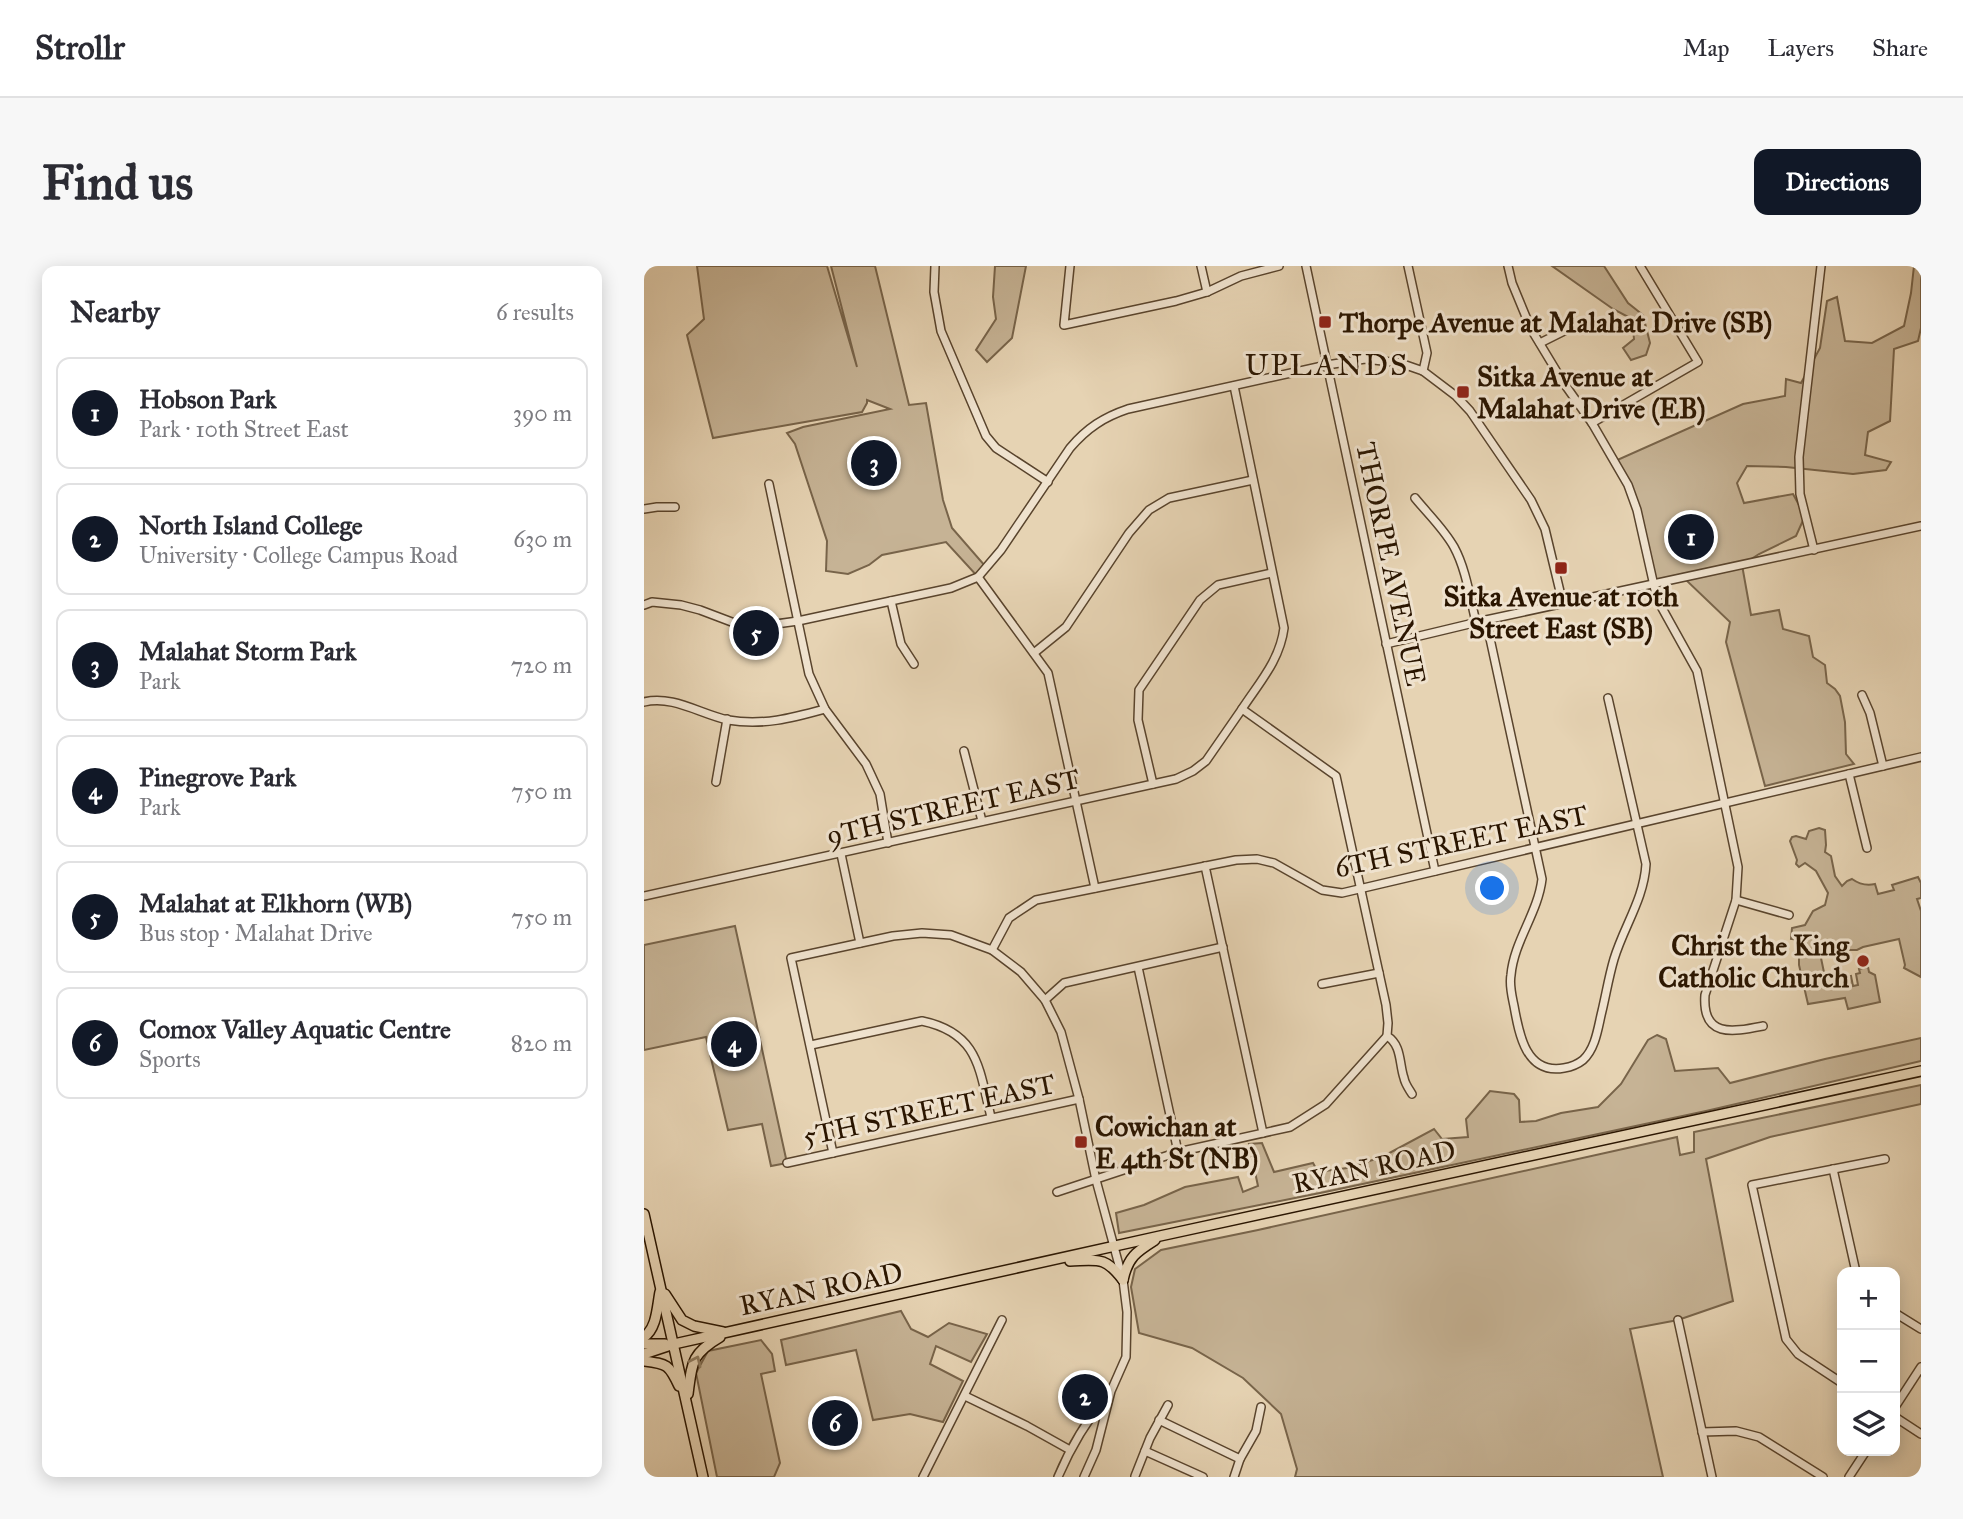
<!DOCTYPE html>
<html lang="en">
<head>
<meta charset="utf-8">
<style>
	:root { --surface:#fff; --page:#f7f7f7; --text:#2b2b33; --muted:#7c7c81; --line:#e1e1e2; --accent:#111827 }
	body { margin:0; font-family:"IM FELL Great Primer",serif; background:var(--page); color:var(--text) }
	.controls { position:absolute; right:21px; bottom:21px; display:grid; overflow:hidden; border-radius:14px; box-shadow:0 4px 18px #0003 }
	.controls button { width:63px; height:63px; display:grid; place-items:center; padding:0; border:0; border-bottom:2px solid var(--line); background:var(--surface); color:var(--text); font:35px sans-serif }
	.you { position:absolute; left:849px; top:623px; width:24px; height:24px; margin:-18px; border:5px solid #fff; border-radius:50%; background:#1a73e8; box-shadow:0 0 0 10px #1a73e833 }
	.badge { display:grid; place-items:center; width:46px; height:46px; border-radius:50%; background:var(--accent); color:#fff; font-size:23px; font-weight:700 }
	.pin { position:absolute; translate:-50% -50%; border:4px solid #fff; box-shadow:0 2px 7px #0006 }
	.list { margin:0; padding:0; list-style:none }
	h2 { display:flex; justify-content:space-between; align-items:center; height:91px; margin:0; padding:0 28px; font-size:30px }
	h2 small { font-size:23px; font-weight:400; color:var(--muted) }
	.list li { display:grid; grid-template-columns:46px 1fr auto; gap:21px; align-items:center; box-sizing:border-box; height:112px; margin:0 14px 14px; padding:0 14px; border:2px solid var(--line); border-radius:14px }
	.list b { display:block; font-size:26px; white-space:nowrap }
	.list p { margin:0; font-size:23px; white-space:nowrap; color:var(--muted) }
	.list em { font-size:23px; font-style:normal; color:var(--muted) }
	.icon { flex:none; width:38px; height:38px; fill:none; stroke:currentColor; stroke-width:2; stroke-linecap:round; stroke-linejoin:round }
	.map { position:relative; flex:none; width:1277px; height:1211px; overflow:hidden; border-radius:14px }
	header { display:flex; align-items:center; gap:42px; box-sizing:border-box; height:98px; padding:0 35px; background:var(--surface); border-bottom:2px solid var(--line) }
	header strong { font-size:33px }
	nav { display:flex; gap:38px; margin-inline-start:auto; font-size:24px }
	.intro { display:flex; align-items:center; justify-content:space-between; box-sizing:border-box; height:168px; padding:0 42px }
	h1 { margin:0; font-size:49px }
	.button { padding:18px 32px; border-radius:14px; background:var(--accent); color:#fff; font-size:24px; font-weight:700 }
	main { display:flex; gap:42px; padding:0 42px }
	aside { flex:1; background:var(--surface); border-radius:14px; box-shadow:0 4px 18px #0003 }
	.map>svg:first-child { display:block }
	.green { fill:#c6b395; stroke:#78644a; stroke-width:2 }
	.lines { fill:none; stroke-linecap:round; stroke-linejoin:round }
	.minor-casing { stroke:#59442d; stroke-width:10 }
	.major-casing { stroke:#2a1500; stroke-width:12 }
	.minor { stroke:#efe2ce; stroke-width:7 }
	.major { stroke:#e6d3b3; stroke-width:9 }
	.oneway { stroke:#917e62 }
	.poi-dot { fill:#8f2418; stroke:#efe2ce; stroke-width:2.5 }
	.labels { text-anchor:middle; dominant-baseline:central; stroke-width:6; stroke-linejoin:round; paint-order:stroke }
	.poi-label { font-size:28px; font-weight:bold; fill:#2a1500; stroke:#efe2ce; text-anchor:start }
	.street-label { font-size:28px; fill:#2a1500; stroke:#efe2ce }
	.neighbourhood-label { font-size:30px; letter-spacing:2px; fill:#2a1500; stroke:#efe2ce }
</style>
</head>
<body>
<header>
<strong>Strollr</strong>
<nav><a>Map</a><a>Layers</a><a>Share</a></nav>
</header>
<div class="intro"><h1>Find us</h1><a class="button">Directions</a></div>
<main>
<aside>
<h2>Nearby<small>6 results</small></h2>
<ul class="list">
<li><span class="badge">1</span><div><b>Hobson Park</b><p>Park · 10th Street East</p></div><em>390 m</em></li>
<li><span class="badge">2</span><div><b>North Island College</b><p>University · College Campus Road</p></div><em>630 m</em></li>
<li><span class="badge">3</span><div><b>Malahat Storm Park</b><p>Park</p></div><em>720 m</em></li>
<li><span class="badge">4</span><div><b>Pinegrove Park</b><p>Park</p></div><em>750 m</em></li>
<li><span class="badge">5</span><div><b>Malahat at Elkhorn (WB)</b><p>Bus stop · Malahat Drive</p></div><em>750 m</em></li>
<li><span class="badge">6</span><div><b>Comox Valley Aquatic Centre</b><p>Sports</p></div><em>820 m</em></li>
</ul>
</aside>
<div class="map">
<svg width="1277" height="1211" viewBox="0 0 1277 1211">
	<rect width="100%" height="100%" fill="#e6d3b3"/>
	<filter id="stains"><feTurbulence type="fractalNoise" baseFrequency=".00286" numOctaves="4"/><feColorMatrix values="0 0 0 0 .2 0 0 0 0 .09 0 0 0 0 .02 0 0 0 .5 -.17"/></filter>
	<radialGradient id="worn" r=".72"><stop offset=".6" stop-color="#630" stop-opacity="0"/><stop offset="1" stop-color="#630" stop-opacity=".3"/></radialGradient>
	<g class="green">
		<path d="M53,0H183L213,101L187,0H231L265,139L282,137L299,234L308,262L342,301L334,311L302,276L238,289L225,299L204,308L182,305L183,275L151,178L143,167L159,161L246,143L223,134V137L218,146L69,172L43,69L60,53Z"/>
		<path d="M351,0H382L368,72L343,96L332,84L352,53L349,31Z"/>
		<path d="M908,0H960L984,37L999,49L1006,77L1002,89L987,94L979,82L990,73L988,53L969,43Z"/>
		<path d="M1270,0H1277V62L1274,75L1250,83L1246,155L1224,166L1221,189L1247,196L1242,204L1209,208L1142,201L1103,200L1093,217L1100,237L1149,228L1161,250L1152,270L1115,288L1098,299L1107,349L1135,344L1139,363L1165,370L1169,391L1181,399L1183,417L1191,423L1196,430L1201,456L1202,488L1210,498L1121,520L1082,376L1086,356L1040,312L1009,318L992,244L971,195L1099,138L1141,130L1142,113L1157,117L1176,82L1183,35L1193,31L1201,75L1228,77L1260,60L1267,27Z"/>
		<path d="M1175,562L1181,564L1182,579L1181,586L1187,590L1191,610L1198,620L1203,615L1208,613C1215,618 1222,620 1231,618L1234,628L1250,624L1248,619L1274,611L1277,617V632L1273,633L1277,645V711L1260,702L1261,699L1255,673L1219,681L1213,684H1196L1181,688L1177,692L1182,716L1187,718L1203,715L1202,711L1207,710L1209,720L1214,719L1212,708L1216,707L1215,703L1224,701L1225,706L1231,709L1236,736L1204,743L1201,732L1164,738L1155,699V674L1147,673L1148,662L1161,659L1169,645L1181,639L1184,627L1172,605L1161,597L1155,601L1152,598L1153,594L1146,575L1148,571L1152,570L1162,573L1165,565Z"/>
		<path d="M91,660L143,897L127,900L118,858L84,864L62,771L0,784V679Z"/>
		<path d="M1013,769L1022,773L1031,805L1074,802L1086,817L1181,793L1277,772V795L1062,845L681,926L475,967L472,947L500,939L541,921L594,911L599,926L614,920L605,878L618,877L630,906L669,897L674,906L703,902L738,891L790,863L798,873L824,871L822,853L846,825L870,828L875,834L876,856L892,855L917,847L954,841L977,818L1004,774Z"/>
		<path d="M1277,819V838L1126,871L1062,893L1089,1035L1034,1054L986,1063L1019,1211H651L653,1203L637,1148L599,1112L548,1082L495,1067L487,1021L491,1003L517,984L614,964L1033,871L1036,889L1050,886V866Z"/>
		<path d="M257,1045L267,1063L284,1071L305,1057L343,1068L327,1096L292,1080L286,1098L319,1115L299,1156L266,1148L229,1154L212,1084L142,1099L137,1074Z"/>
		<path d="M117,1074L128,1088L131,1105L117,1108L136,1197L130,1211H73L52,1107L64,1085Z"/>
	</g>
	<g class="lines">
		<defs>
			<g id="minor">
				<path d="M291,0L290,26L297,65L342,170L352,182L404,216"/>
				<path d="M426,0L420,59L532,35L563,26L597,10L635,0"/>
				<path d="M557,0L563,26"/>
				<path d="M662,0L791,605"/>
				<path d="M764,0L783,87L779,105"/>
				<path d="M864,0L868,17L887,63L919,116L948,157L984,219L993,244L1013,333L1053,405L1094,601L1092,634L1061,729C1058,772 1088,766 1119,760"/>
				<path d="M896,77L932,59"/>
				<path d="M590,120L640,362C636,394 615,417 598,443L692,510L742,739L744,757L743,770C758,779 755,798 760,812C761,818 765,823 768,828"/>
				<path d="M948,157L1054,96L996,0"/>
				<path d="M125,218L165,408L181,443L222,498L236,528L244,577"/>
				<path d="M771,232C784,248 800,263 810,281C822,303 826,332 832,356"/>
				<path d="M0,243L13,241H31"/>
				<path d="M1170,284L1156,228L1155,191L1177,0"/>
				<path d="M334,311L404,407L451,622"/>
				<path d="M247,335L257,378L270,398"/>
				<path d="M0,339L8,336L37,339L56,344L93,358L110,361L154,355L307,322L334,311L340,304L357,284L426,182C443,162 460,151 484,143L683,99L721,93L756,97L779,105L812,130L826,145L887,234L901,263L919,338"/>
				<path d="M842,354L898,613C894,647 870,675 867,709C865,719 868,730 870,740C875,768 882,809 920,802C926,801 934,798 939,794C952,782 954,761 958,745C962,728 965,710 970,693C980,660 1000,633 1002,598L964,432"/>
				<path d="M742,378L842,354L1277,260"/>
				<path d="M390,387L422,361L485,267L505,244L525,232L609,214"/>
				<path d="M1218,429L1226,447L1239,500"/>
				<path d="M0,436C29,429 56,448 84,454C119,460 148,452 181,443"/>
				<path d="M320,485L338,555"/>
				<path d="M1205,508L1223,582"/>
				<path d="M72,516L83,453"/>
				<path d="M509,518L494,454L495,424L556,334L574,319L628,307"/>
				<path d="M197,588L216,677"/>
				<path d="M561,600L619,867"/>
				<path d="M0,630L532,513L549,505L562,495L598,443"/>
				<path d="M1092,634L1145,649"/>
				<path d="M348,684L365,652L392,634L592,594L613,593L630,597L678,624L698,627L1277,491"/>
				<path d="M494,701L534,886"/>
				<path d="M678,718L735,707"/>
				<path d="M401,734L420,717L579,681"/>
				<path d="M167,779L278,755C335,767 335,803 347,851"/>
				<path d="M189,887L147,692L249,670L278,667L307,669L348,684L377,706L401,734L417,766L435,833L452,914L479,1014L483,1046L482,1091L467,1125L452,1184L440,1211"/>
				<path d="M143,897L435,833"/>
				<path d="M1189,903L1212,1006"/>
				<path d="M413,926L534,886L646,861L682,838L743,770"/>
				<path d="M1251,1047L1277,1063"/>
				<path d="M1034,1054L1068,1211"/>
				<path d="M1198,1117L1154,1088L1142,1073L1108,919L1241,893"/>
				<path d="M321,1130L383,1160L426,1184"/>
				<path d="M1251,1141L1277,1101"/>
				<path d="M1251,1151L1277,1168"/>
				<path d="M515,1154L596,1193"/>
				<path d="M1058,1166L1092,1165L1115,1171L1179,1211"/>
				<path d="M501,1185L559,1211"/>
				<path d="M491,1210L506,1172L524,1139"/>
				<path d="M279,1211L358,1054"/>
				<path d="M414,1211C427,1180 443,1154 464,1128"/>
				<path d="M590,1211L596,1193L612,1165L617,1141"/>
				<path d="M1205,1211L1222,1185"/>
			</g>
			<g id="major">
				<path d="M0,948L59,1211"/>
				<path d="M426,995C454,994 461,990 479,1014"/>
				<path d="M479,1014C484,991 492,986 511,974"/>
				<path d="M21,1028L38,1054L50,1060L79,1066"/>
				<path d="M0,1071C13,1062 13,1041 16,1026"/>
				<path d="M0,1078H21"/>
				<path d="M0,1088L30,1078L516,970L1277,805"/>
				<path d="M0,1095C23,1098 25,1098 35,1120"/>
				<path d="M44,1128C48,1097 47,1088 76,1071"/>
			</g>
		</defs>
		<use href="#minor" class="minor-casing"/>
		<use href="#major" class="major-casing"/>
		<use href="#minor" class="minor"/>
		<use href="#major" class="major"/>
	</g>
	<defs><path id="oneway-chevron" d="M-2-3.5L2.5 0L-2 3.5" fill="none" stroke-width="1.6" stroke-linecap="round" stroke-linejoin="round" transform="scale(1.75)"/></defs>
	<use class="oneway" href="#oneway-chevron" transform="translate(52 1095) rotate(-65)"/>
	<g class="poi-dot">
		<rect x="674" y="49" width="14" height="14" rx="3.5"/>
		<rect x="812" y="119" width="14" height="14" rx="3.5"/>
		<rect x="910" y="295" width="14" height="14" rx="3.5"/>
		<circle cx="1219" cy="695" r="7"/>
		<rect x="430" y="869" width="14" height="14" rx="3.5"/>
	</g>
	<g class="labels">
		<g class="poi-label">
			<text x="695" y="56">Thorpe Avenue at Malahat Drive (SB)</text>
			<text x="833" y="110">Sitka Avenue at<tspan x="833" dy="32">Malahat Drive (EB)</tspan></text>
			<text x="917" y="330" text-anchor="middle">Sitka Avenue at 10th<tspan x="917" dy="32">Street East (SB)</tspan></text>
			<text x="1205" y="679" text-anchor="end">Christ the King<tspan x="1205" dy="32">Catholic Church</tspan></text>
			<text x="451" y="860">Cowichan at<tspan x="451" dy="32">E 4th St (NB)</tspan></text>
		</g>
		<g class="street-label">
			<text transform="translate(747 298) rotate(78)">THORPE AVENUE</text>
			<text transform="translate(309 541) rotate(-13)">9TH STREET EAST</text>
			<text transform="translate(817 575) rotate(-12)">6TH STREET EAST</text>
			<text transform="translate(285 844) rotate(-12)">5TH STREET EAST</text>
			<text transform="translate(730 901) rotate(-12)">RYAN ROAD</text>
			<text transform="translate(177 1023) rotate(-12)">RYAN ROAD</text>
		</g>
		<g class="neighbourhood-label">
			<text x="683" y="99">UPLANDS</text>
		</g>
	</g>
	<rect width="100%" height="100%" filter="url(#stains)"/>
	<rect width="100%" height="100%" fill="url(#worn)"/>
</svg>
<div class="controls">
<button>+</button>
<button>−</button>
<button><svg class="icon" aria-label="layers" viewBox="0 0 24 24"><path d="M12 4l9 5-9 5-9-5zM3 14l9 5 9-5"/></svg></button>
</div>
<div class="you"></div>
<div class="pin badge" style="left:1047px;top:271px">1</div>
<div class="pin badge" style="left:441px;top:1131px">2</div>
<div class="pin badge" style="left:230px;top:197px">3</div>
<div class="pin badge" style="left:90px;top:778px">4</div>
<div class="pin badge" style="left:112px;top:367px">5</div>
<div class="pin badge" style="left:191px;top:1157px">6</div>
</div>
</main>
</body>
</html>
